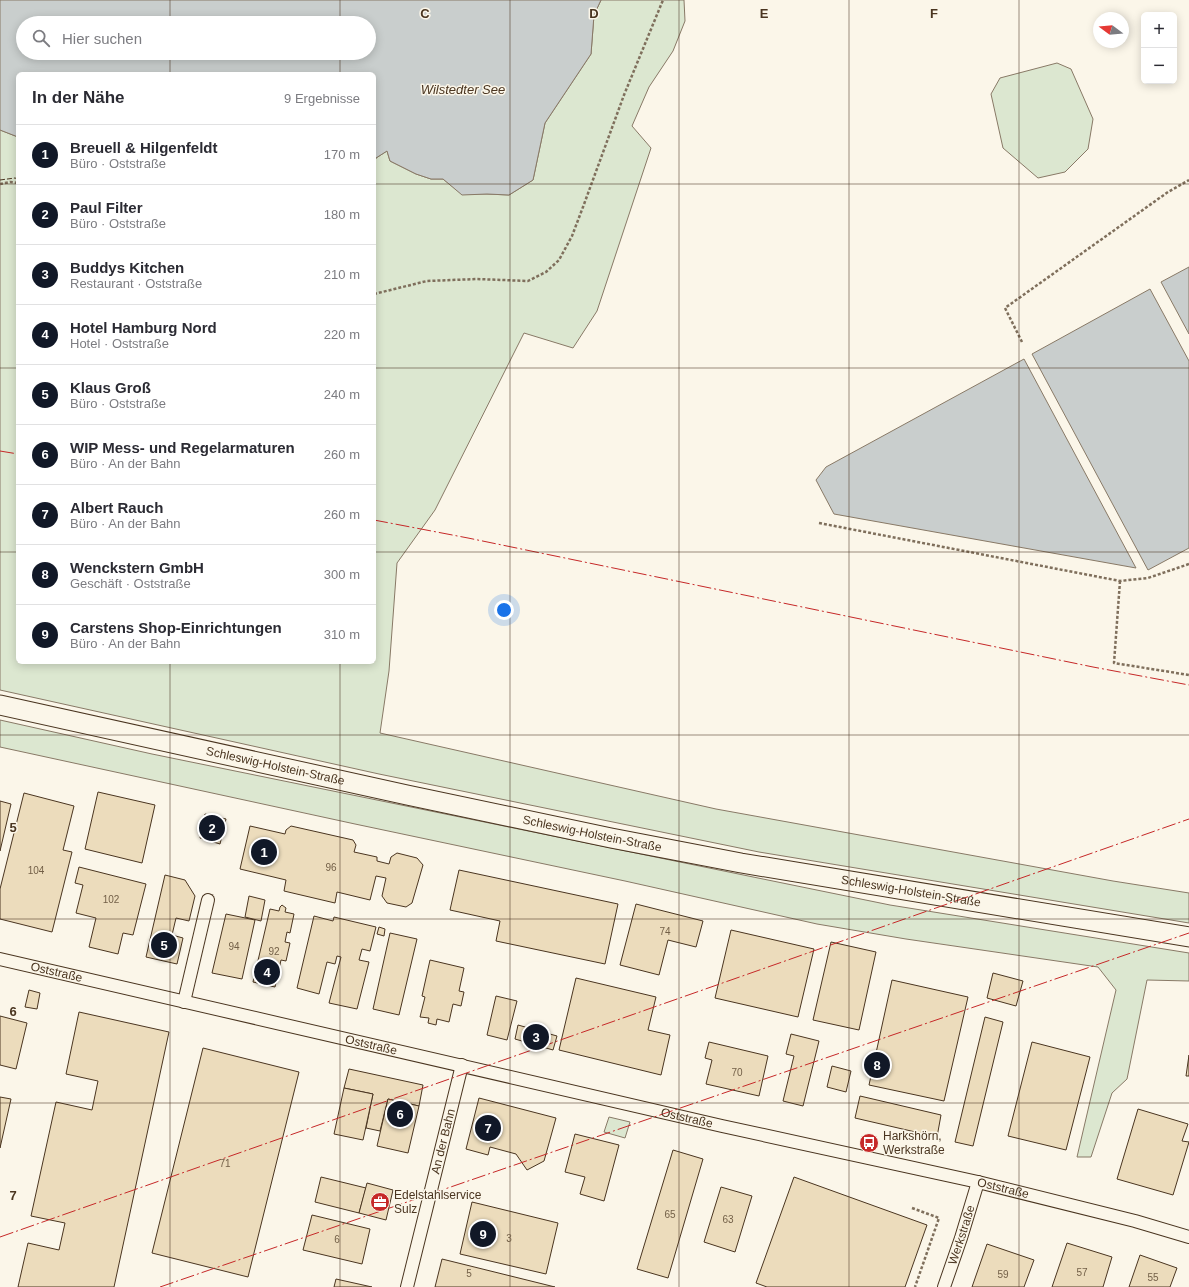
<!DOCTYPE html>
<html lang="de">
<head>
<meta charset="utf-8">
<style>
	:root { --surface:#fff; --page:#f2f2f3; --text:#2b2b33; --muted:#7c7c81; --line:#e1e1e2; --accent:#111827 }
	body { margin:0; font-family:Arial,sans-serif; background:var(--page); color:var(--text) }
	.controls { position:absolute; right:12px; top:12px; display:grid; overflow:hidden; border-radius:6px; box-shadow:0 2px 10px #0003 }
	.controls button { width:36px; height:36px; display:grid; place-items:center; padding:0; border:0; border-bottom:1px solid var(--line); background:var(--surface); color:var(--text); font:20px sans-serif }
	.compass { position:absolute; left:1093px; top:12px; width:36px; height:36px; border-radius:50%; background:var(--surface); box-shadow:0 2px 10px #0003; rotate:286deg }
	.you { position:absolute; left:504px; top:610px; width:14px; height:14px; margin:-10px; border:3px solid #fff; border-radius:50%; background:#1a73e8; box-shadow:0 0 0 6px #1a73e833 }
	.badge { display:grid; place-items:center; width:26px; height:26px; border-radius:50%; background:var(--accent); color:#fff; font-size:13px; font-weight:700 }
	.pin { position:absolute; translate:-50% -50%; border:2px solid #fff; box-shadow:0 1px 4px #0006 }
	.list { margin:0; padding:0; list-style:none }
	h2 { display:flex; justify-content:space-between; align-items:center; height:52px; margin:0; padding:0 16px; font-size:17px }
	h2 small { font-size:13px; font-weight:400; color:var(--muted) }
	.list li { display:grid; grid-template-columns:26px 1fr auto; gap:12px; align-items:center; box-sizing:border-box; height:60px; padding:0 16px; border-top:1px solid var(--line) }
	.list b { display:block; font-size:15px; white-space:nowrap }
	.list p { margin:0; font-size:13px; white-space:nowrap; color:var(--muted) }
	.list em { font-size:13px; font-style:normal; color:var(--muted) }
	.icon { flex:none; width:22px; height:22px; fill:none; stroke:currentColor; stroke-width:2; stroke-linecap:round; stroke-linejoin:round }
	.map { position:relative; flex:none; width:1189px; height:1287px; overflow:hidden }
	.search { position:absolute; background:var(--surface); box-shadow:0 2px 10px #0003; left:16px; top:16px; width:360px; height:44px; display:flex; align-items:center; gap:10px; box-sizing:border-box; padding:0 14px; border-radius:22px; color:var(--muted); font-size:15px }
	.panel { position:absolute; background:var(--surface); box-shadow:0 2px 10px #0003; left:16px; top:72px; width:360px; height:592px; border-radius:6px }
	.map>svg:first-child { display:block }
	.green { fill:#dce7d0; stroke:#887966 }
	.water { fill:#c9cecd; stroke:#887966; fill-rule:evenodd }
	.building { fill:#ecdcbc; stroke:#4a3520 }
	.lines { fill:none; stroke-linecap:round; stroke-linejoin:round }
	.minor-casing { stroke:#4a3520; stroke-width:14 }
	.primary-casing { stroke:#4a3520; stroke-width:21 }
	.path { stroke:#7f6f5c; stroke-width:2.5; stroke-dasharray:3 2; stroke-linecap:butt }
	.minor { stroke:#fbf6e9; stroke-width:12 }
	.primary { stroke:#fbf6e9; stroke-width:19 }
	.fence { stroke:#4a3520; stroke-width:1; stroke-dasharray:5 2; stroke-linecap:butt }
	.power { stroke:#c62828; stroke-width:1; stroke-dasharray:14 3 2 3; stroke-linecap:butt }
	.grid { fill:none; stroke:#4a3520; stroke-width:1; stroke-opacity:0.55 }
	.labels { text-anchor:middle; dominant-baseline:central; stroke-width:3; stroke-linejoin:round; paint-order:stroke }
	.number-label { font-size:10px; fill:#725f47 }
	.street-label { font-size:12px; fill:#4a3520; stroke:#fbf6e9 }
	.poi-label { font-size:12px; fill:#4a3520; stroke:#fbf6e9; text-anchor:start }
	.water-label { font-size:13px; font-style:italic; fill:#4a3520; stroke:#fbf6e9 }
	.grid-label { font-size:13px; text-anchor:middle; font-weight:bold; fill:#4a3520; stroke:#fbf6e9; stroke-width:3; stroke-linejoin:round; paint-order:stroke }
</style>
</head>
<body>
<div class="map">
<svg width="1189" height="1287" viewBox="0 0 1189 1287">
	<rect width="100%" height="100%" fill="#fbf6e9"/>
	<g class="green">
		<path d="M601,0H684L685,21L673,51L649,87L632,126L651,148L597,311L573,348L524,333L435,510L397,563L389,671L380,733L716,809L1113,881L1189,893V923L759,852L379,774L0,690V130L18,137V662H374V162L376,158L387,151L390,161L416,174L431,179H443L462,194H487L509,195L533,180L545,123L591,54L594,15Z"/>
		<path d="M1057,63L1071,69L1093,119L1088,149L1065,172L1038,178L1003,148L991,94L1000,78Z"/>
		<path d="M0,720L152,754L890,905L1189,953V981L1147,980L1127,1079L1112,1093L1091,1157H1077L1116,990L1098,967L906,939L817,924L625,881L355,824L0,747Z"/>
		<path d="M609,1117L630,1122L625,1138L604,1132Z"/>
	</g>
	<g class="water">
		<path d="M0,0H601L594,15L591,54L545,123L533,180L509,195L487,194L462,195L443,179H431L416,174L390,161L387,151L376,158L374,162V74H18V137L0,130ZM23,23H369V53H23Z"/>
		<path d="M1189,267V334L1161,282Z"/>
		<path d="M1150,289L1189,361V548L1148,570L1032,354Z"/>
		<path d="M1024,359L1136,568L834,514L816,480L826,467Z"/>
	</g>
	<g class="building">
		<path d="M98,792L155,805L142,863L85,849Z"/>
		<path d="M24,793L74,806L63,850L72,852L52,932L0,919V889Z"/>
		<path d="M0,801L11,804L0,851Z"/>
		<path d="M205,814L226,819L220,844L200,838Z"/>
		<path d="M250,826L285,834L286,830L291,826L353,840L356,845L354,852L377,857V861L389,864L391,857L397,853L417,858L423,865L412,903L406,907L387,903L382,896L386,878L376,876L370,900L337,892L335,903L284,891L286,880L240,869Z"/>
		<path d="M79,867L146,884L133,935L123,933L118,954L89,947L96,918L76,913L83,885L75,883Z"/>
		<path d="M459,870L618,904L605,964L496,941L500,921L450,910Z"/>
		<path d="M165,875L185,880L195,896L189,921L176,918L172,935L183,938L177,964L146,957Z"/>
		<path d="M249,896L265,900L261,921L245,917Z"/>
		<path d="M636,904L703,921L696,947L668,940L659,975L620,965Z"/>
		<path d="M282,905L286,908L285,912L294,914L290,933L287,932L285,942L290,943L286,961L281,960L275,987L253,982L270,909L279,911L280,907Z"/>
		<path d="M226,914L255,920L242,979L212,973Z"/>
		<path d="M314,916L333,921L334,917L376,927L370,951L362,949L359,960L369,962L357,1009L329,1003L341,957L337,956L335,964L327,962L319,994L297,988Z"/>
		<path d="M379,927L385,929L384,936L377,934Z"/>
		<path d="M731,930L814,949L798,1017L715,998Z"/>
		<path d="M390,933L417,939L399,1015L373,1009Z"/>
		<path d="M831,942L876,952L859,1030L813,1020Z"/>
		<path d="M430,960L464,968L459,991L464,992L461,1006L453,1004L449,1022L437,1019L436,1025L428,1023L429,1018L420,1017L425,997L422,996Z"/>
		<path d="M993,973L1023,981L1016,1006L987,998Z"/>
		<path d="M576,978L656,997L648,1030L670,1035L661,1075L559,1050Z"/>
		<path d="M892,980L968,997L944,1101L869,1085Z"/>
		<path d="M29,990L40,993L37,1009L25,1007Z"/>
		<path d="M496,996L517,1001L507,1040L487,1035Z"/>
		<path d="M79,1012L169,1032L114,1287H18L28,1243L59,1250L65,1223L31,1216L56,1102L92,1110L98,1081L66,1074Z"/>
		<path d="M0,1016L27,1023L16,1069L0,1065Z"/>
		<path d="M985,1017L1003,1022L973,1146L955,1142Z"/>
		<path d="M518,1025L557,1036L553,1050L515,1039Z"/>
		<path d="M791,1034L819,1041L803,1106L783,1101L794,1056L786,1054Z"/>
		<path d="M709,1042L768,1056L759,1096L706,1084L712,1060L705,1058Z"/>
		<path d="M1032,1042L1090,1057L1066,1150L1008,1136Z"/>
		<path d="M203,1048L299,1072L248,1277L152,1253Z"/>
		<path d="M1189,1055V1076H1186Z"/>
		<path d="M832,1066L851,1071L846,1092L827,1087Z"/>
		<path d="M349,1069L423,1085L419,1106L388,1099L380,1131L366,1128L373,1094L344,1088Z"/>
		<path d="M344,1088L373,1094L363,1140L334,1134Z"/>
		<path d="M860,1096L941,1115L937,1137L855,1118Z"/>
		<path d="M0,1097L11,1099L0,1148Z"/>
		<path d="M479,1098L556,1118L544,1161L527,1170L516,1154L490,1147L488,1155L466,1149Z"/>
		<path d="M388,1099L419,1106L408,1153L377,1146Z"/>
		<path d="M1138,1109L1188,1124L1182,1141L1189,1142L1173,1195L1117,1179Z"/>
		<path d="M575,1134L619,1145L604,1201L580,1194L585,1177L565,1172Z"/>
		<path d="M673,1150L703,1159L668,1278L637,1269Z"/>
		<path d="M321,1177L366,1188L359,1213L315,1202Z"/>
		<path d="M794,1177L927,1225L905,1287H767L756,1283Z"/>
		<path d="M367,1183L393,1190L386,1220L359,1213Z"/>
		<path d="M721,1187L752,1196L735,1252L704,1242Z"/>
		<path d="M472,1202L558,1223L546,1274L460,1254Z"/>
		<path d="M312,1215L370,1229L362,1264L303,1250Z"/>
		<path d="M1067,1243L1112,1257L1103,1287H1052Z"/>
		<path d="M987,1244L1034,1260L1024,1287H972Z"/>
		<path d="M1140,1255L1177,1268L1170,1287H1129Z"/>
		<path d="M442,1259L555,1287H435Z"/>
		<path d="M336,1279L372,1287H334Z"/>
	</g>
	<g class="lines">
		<defs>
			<g id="minor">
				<path id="s1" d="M0,959L722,1126L978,1182L1135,1221L1189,1237"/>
				<path d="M184,1002L208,900"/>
				<path id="s2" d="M407,1287L462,1065"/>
				<path id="s3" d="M944,1287L961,1238L978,1182"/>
			</g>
			<g id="primary">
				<path id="s4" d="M0,705L407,795L611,838L741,863L1189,937"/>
			</g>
		</defs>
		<use href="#minor" class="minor-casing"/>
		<use href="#primary" class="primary-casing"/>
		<g class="path">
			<path d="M0,184L10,182L18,183"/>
			<path d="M374,294L427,281L477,279L528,281L546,272L559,260L572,236L583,207L624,95L663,0"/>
			<path d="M1022,342L1005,308L1168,192L1189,180"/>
			<path d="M819,523L1120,581L1148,578L1189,564"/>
			<path d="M1120,581L1114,663L1189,675"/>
			<path d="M912,1208L939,1218L915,1287"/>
		</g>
		<use href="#minor" class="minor"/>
		<use href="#primary" class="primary"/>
		<path class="fence" d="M0,180L15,178L18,179"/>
		<g class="power">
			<path d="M0,451L18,454"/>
			<path d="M374,520L468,538L1093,667L1189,685"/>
			<path d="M0,1237L1189,819"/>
			<path d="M160,1287L1189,933"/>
		</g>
	</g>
	<path class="grid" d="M170,0V23M340,0V23M510,0V1287M679,0V1287M849,0V1287M1019,0V1287M170,53V74M340,53V74M0,184H18M374,184H1189M0,368H18M374,368H1189M0,552H18M374,552H1189M170,662V1287M340,662V1287M0,735H1189M0,919H1189M0,1103H1189"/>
	<defs>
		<symbol id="bus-disc" viewBox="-11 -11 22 22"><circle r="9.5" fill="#c62828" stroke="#fbf6e9"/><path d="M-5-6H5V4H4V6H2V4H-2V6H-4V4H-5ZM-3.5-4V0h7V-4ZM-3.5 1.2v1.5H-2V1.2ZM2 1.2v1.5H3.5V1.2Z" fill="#fff"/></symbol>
		<symbol id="office-disc" viewBox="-11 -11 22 22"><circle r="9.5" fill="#c62828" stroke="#fbf6e9"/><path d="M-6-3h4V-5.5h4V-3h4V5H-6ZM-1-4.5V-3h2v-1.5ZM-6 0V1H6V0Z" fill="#fff"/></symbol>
	</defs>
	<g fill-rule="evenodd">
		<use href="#bus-disc" x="858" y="1132" width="22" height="22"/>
		<use href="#office-disc" x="369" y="1191" width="22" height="22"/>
	</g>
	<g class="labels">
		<g class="number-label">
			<text x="331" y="867">96</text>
			<text x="36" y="870">104</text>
			<text x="111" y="899">102</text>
			<text x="665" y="931">74</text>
			<text x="234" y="946">94</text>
			<text x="274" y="951">92</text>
			<text x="737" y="1072">70</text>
			<text x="225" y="1163">71</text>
			<text x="670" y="1214">65</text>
			<text x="728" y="1219">63</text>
			<text x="509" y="1238">3</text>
			<text x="337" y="1239">6</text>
			<text x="1082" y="1272">57</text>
			<text x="469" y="1273">5</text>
			<text x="1003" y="1274">59</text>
			<text x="1153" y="1277">55</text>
		</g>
		<g class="street-label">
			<text stroke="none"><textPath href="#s4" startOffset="282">Schleswig-Holstein-Straße</textPath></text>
			<text stroke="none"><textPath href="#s4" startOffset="606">Schleswig-Holstein-Straße</textPath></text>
			<text stroke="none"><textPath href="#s4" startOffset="930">Schleswig-Holstein-Straße</textPath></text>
			<text stroke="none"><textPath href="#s1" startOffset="58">Oststraße</textPath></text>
			<text stroke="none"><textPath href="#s1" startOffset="381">Oststraße</textPath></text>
			<text stroke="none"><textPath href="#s1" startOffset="705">Oststraße</textPath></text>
			<text stroke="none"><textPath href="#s2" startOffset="150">An der Bahn</textPath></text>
			<text stroke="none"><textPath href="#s1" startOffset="1029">Oststraße</textPath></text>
			<text stroke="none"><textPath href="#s3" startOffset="55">Werkstraße</textPath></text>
		</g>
		<g class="poi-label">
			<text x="883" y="1136">Harkshörn,<tspan x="883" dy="14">Werkstraße</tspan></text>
			<text x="394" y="1195">Edelstahlservice<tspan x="394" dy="14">Sulz</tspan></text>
		</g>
		<g class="water-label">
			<text x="463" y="89">Wilstedter See</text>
		</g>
	</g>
	<g class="grid-label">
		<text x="425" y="18">C</text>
		<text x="594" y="18">D</text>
		<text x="764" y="18">E</text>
		<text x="934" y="18">F</text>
		<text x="13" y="832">5</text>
		<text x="13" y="1016">6</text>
		<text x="13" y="1200">7</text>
	</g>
</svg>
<div class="controls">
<button>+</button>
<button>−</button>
</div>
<svg class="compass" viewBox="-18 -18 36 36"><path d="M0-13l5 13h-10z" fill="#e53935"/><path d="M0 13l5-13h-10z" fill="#7c7c81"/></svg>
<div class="you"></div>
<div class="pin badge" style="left:264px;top:852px">1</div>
<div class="pin badge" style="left:212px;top:828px">2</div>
<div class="pin badge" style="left:536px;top:1037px">3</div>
<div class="pin badge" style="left:267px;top:972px">4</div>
<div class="pin badge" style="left:164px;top:945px">5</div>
<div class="pin badge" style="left:400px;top:1114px">6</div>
<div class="pin badge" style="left:488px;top:1128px">7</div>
<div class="pin badge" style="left:877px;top:1065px">8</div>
<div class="pin badge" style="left:483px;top:1234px">9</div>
<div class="search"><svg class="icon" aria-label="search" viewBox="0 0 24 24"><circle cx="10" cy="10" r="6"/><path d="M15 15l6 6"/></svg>Hier suchen</div>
<section class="panel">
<h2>In der Nähe<small>9 Ergebnisse</small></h2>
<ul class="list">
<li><span class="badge">1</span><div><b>Breuell &amp; Hilgenfeldt</b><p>Büro · Oststraße</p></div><em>170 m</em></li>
<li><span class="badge">2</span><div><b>Paul Filter</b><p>Büro · Oststraße</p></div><em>180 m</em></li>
<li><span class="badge">3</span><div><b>Buddys Kitchen</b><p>Restaurant · Oststraße</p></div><em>210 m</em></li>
<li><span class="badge">4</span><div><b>Hotel Hamburg Nord</b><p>Hotel · Oststraße</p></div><em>220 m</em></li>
<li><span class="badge">5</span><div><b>Klaus Groß</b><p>Büro · Oststraße</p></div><em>240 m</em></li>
<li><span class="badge">6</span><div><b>WIP Mess- und Regelarmaturen</b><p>Büro · An der Bahn</p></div><em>260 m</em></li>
<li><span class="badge">7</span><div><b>Albert Rauch</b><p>Büro · An der Bahn</p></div><em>260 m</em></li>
<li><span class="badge">8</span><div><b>Wenckstern GmbH</b><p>Geschäft · Oststraße</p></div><em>300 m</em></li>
<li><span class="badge">9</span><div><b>Carstens Shop-Einrichtungen</b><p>Büro · An der Bahn</p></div><em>310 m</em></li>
</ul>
</section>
</div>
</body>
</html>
